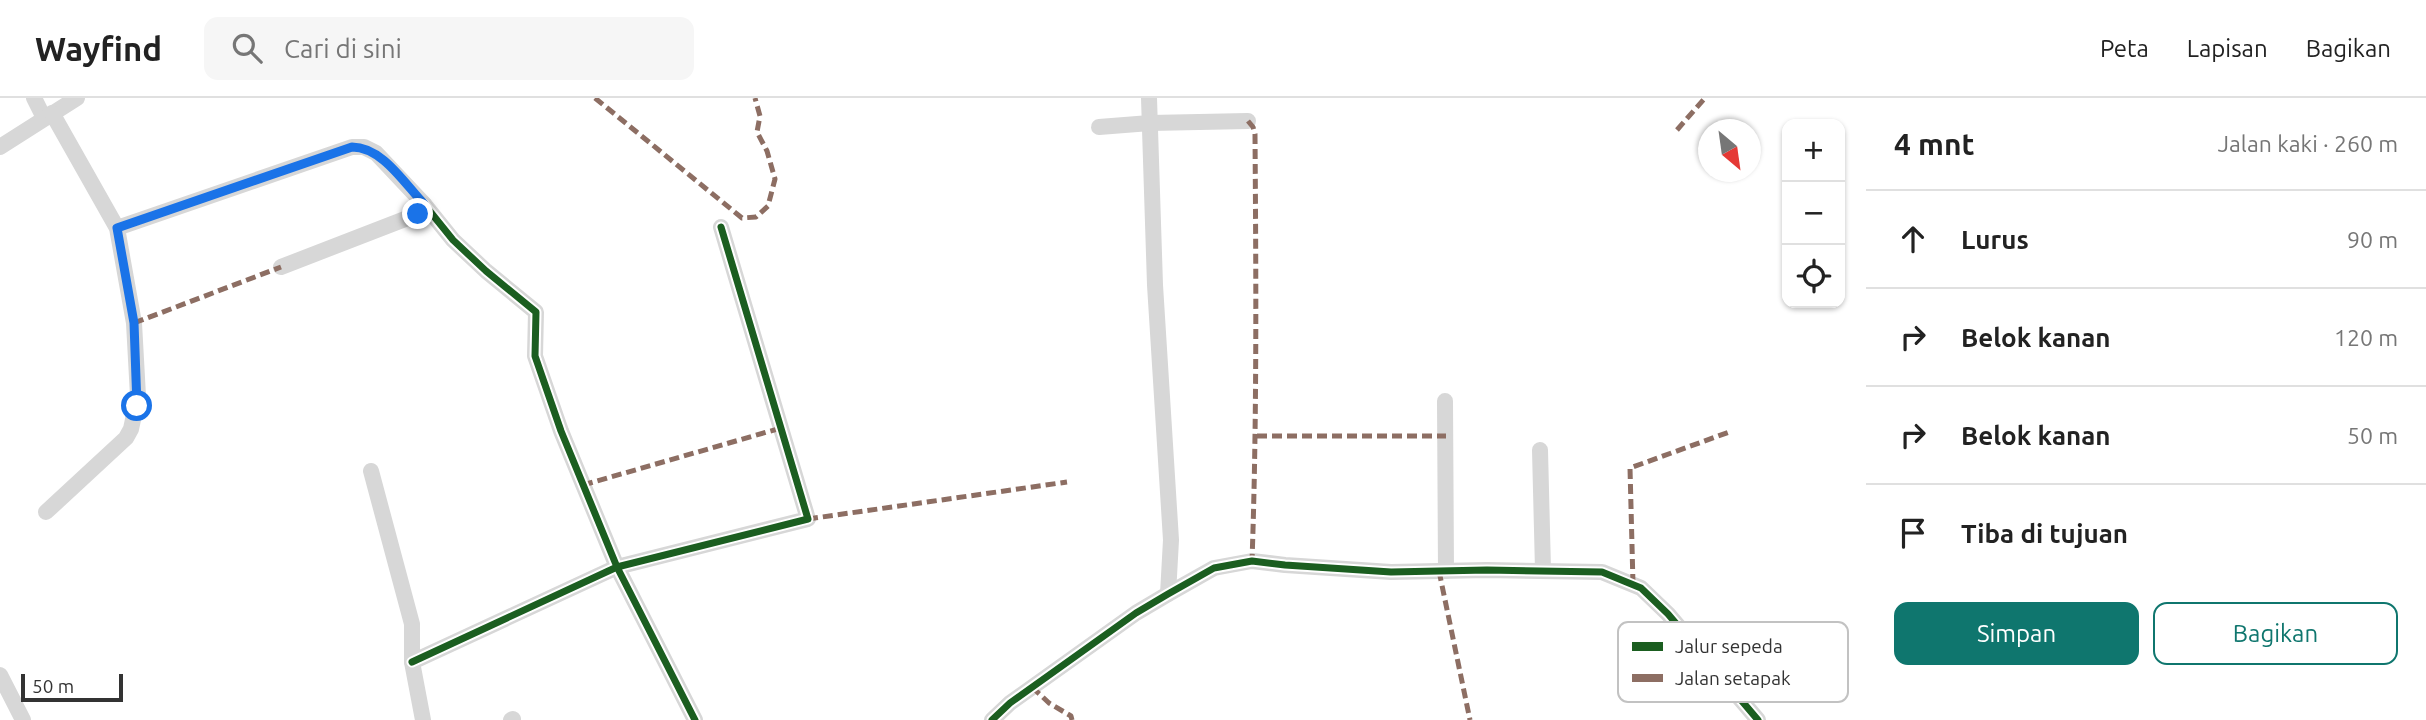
<!DOCTYPE html>
<html lang="id">
<head>
<meta charset="utf-8">
<style>
	:root { --surface:#fff; --page:#f6f6f6; --text:#222; --muted:#767676; --line:#e0e0e0; --accent:#0f766e }
	body { margin:0; font-family:Ubuntu,sans-serif; background:var(--page); color:var(--text) }
	.controls { position:absolute; right:21px; top:21px; display:grid; overflow:hidden; border-radius:14px; box-shadow:0 2px 5px #0004 }
	.controls button { width:63px; height:63px; display:grid; place-items:center; padding:0; border:0; border-bottom:2px solid var(--line); background:var(--surface); color:var(--text); font:35px sans-serif }
	.compass { position:absolute; left:1698px; top:21px; width:63px; height:63px; border-radius:50%; background:var(--surface); box-shadow:0 2px 5px #0004; rotate:151deg }
	.scale { position:absolute; left:21px; bottom:18px; width:102px; box-sizing:border-box; padding-left:7px; border:4px solid #333; border-top:0; font-size:19px; line-height:24px; white-space:nowrap; color:#333; -webkit-text-stroke:5px #fff; paint-order:stroke }
	.stop { position:absolute; width:21px; height:21px; margin:-16px; border:5px solid #1a73e8; border-radius:50%; background:#fff }
	.stop.end { background:#1a73e8; border-color:#fff; box-shadow:0 2px 7px #0008 }
	.list { margin:0; padding:0; list-style:none }
	h2 { display:flex; justify-content:space-between; align-items:center; height:91px; margin:0; padding:0 28px; font-size:30px }
	h2 small { font-size:23px; font-weight:400; color:var(--muted) }
	.list li { display:grid; grid-template-columns:46px 1fr auto; gap:21px; align-items:center; box-sizing:border-box; height:98px; padding:0 28px; border-top:2px solid var(--line) }
	.list b { display:block; font-size:26px; white-space:nowrap }
	.list em { font-size:23px; font-style:normal; color:var(--muted) }
	.actions { display:flex; gap:14px; padding:21px 28px }
	.actions a { flex:1; padding:16px 0; border:2px solid var(--accent); border-radius:14px; text-align:center; font-size:24px; color:var(--accent) }
	.actions .main { background:var(--accent); color:#fff }
	.icon { flex:none; width:38px; height:38px; fill:none; stroke:currentColor; stroke-width:2; stroke-linecap:round; stroke-linejoin:round }
	.map { position:relative; flex:none; width:1866px; height:622px; overflow:hidden }
	header { display:flex; align-items:center; gap:42px; box-sizing:border-box; height:98px; padding:0 35px; background:var(--surface); border-bottom:2px solid var(--line) }
	header strong { font-size:33px }
	nav { display:flex; gap:38px; margin-inline-start:auto; font-size:24px }
	.search { width:490px; height:63px; background:var(--page); display:flex; align-items:center; gap:18px; box-sizing:border-box; padding:0 24px; border-radius:14px; color:var(--muted); font-size:26px }
	main { display:flex }
	aside { flex:1; background:var(--surface) }
	.map>svg:first-child { display:block }
	.lines { fill:none; stroke-linecap:round; stroke-linejoin:round }
	.minor { stroke:#d7d7d7; stroke-width:16 }
	.quiet { stroke:#8d6e63; stroke-width:5; stroke-dasharray:10 5; stroke-linecap:butt }
	.cycleway-casing { stroke:#fff; stroke-width:11 }
	.cycleway { stroke:#1b5e20; stroke-width:7 }
	.route { stroke:#1a73e8; stroke-width:9 }
	.key { fill:#fff; stroke:#c2c2c2; stroke-width:2 }
	.key-label { font-size:19px; fill:#333 }
</style>
</head>
<body>
<header>
<strong>Wayfind</strong>
<div class="search"><svg class="icon" aria-label="search" viewBox="0 0 24 24"><circle cx="10" cy="10" r="6"/><path d="M15 15l6 6"/></svg>Cari di sini</div>
<nav><a>Peta</a><a>Lapisan</a><a>Bagikan</a></nav>
</header>
<main>
<div class="map">
<svg width="1866" height="622" viewBox="0 0 1866 622">
	<rect width="100%" height="100%" fill="#fff"/>
	<g class="lines">
		<g class="minor">
			<path d="M34,0L44,20"/>
			<path d="M1149,0L1155,187L1171,442L1168,496"/>
			<path d="M1099,29L1150,25L1248,23"/>
			<path d="M0,49L77,0"/>
			<path d="M117,130L352,49H364L376,55L424,106L423,111L418,116L281,169"/>
			<path d="M1445,303L1446,473"/>
			<path d="M1540,352L1543,472"/>
			<path d="M371,373L412,526V564L423,622"/>
			<path d="M46,414L126,340L131,331L138,298L134,225L117,130L52,15"/>
			<path d="M412,564L617,469L561,333L535,258L536,214L486,173L453,142L424,106"/>
			<path d="M0,577L23,622"/>
			<path d="M511,622L513,621"/>
			<path d="M695,622L617,469L808,421L721,129"/>
			<path d="M992,622L1010,605L1136,515L1168,496L1214,470L1252,463L1285,467L1391,474L1487,472L1602,474L1641,490L1668,516L1758,622"/>
		</g>
		<g class="quiet">
			<path d="M595,0L742,120L756,119L768,108L775,81L767,53L757,34L760,18L755,0"/>
			<path d="M1248,23L1253,29L1255,36C1256,178 1257,320 1252,463"/>
			<path d="M1677,32L1705,0"/>
			<path d="M134,225L281,169"/>
			<path d="M1257,338H1446"/>
			<path d="M583,387L781,330"/>
			<path d="M808,421L1067,384"/>
			<path d="M1439,473L1470,622"/>
			<path d="M1633,486L1630,370L1732,333"/>
			<path d="M1032,589L1049,605L1071,618L1072,622"/>
		</g>
		<defs>
			<g id="cycleway">
				<path d="M412,564L617,469L561,333L535,258L536,214L486,173L453,142L424,106"/>
				<path d="M695,622L617,469L808,421L721,129"/>
				<path d="M992,622L1010,605L1136,515L1168,496L1214,470L1252,463L1285,467L1391,474L1487,472L1602,474L1641,490L1668,516L1758,622"/>
			</g>
		</defs>
		<use href="#cycleway" class="cycleway-casing"/>
		<use href="#cycleway" class="cycleway"/>
	</g>
	<g class="lines">
		<path class="route" d="M137,308L134,225L117,130L352,49C382,49 404,85 424,106L423,111L418,116"/>
	</g>
	<rect x="1618" y="524" width="230" height="80" rx="10" class="key"/>
	<rect x="1632" y="544" width="31" height="9" fill="#1b5e20"/>
	<rect x="1632" y="576" width="31" height="8" fill="#8d6e63"/>
	<g class="key-label">
		<text x="1675" y="555">Jalur sepeda</text>
		<text x="1675" y="587">Jalan setapak</text>
	</g>
</svg>
<div class="controls">
<button>+</button>
<button>−</button>
<button><svg class="icon" aria-label="locate" viewBox="0 0 24 24"><circle cx="12" cy="12" r="6"/><path d="M12 2v4M12 18v4M2 12h4M18 12h4"/></svg></button>
</div>
<svg class="compass" viewBox="-18 -18 36 36"><path d="M0-13l5 13h-10z" fill="#e53935"/><path d="M0 13l5-13h-10z" fill="#767676"/></svg>
<div class="scale">50 m</div>
<div class="stop" style="left:137px;top:308px"></div>
<div class="stop end" style="left:418px;top:116px"></div>
</div>
<aside>
<h2>4 mnt<small>Jalan kaki · 260 m</small></h2>
<ul class="list">
<li><svg class="icon" aria-label="ahead" viewBox="0 0 24 24"><path d="M12 20V5M6 11l6-6 6 6"/></svg><div><b>Lurus</b></div><em>90 m</em></li>
<li><svg class="icon" aria-label="right" viewBox="0 0 24 24"><path d="M7 20v-9h11M14 6l5 5-5 5"/></svg><div><b>Belok kanan</b></div><em>120 m</em></li>
<li><svg class="icon" aria-label="right" viewBox="0 0 24 24"><path d="M7 20v-9h11M14 6l5 5-5 5"/></svg><div><b>Belok kanan</b></div><em>50 m</em></li>
<li><svg class="icon" aria-label="arrive" viewBox="0 0 24 24"><path d="M6 21V4h12l-3 4 3 4H6"/></svg><div><b>Tiba di tujuan</b></div></li>
</ul>
<div class="actions"><a class="main">Simpan</a><a>Bagikan</a></div>
</aside>
</main>
</body>
</html>
